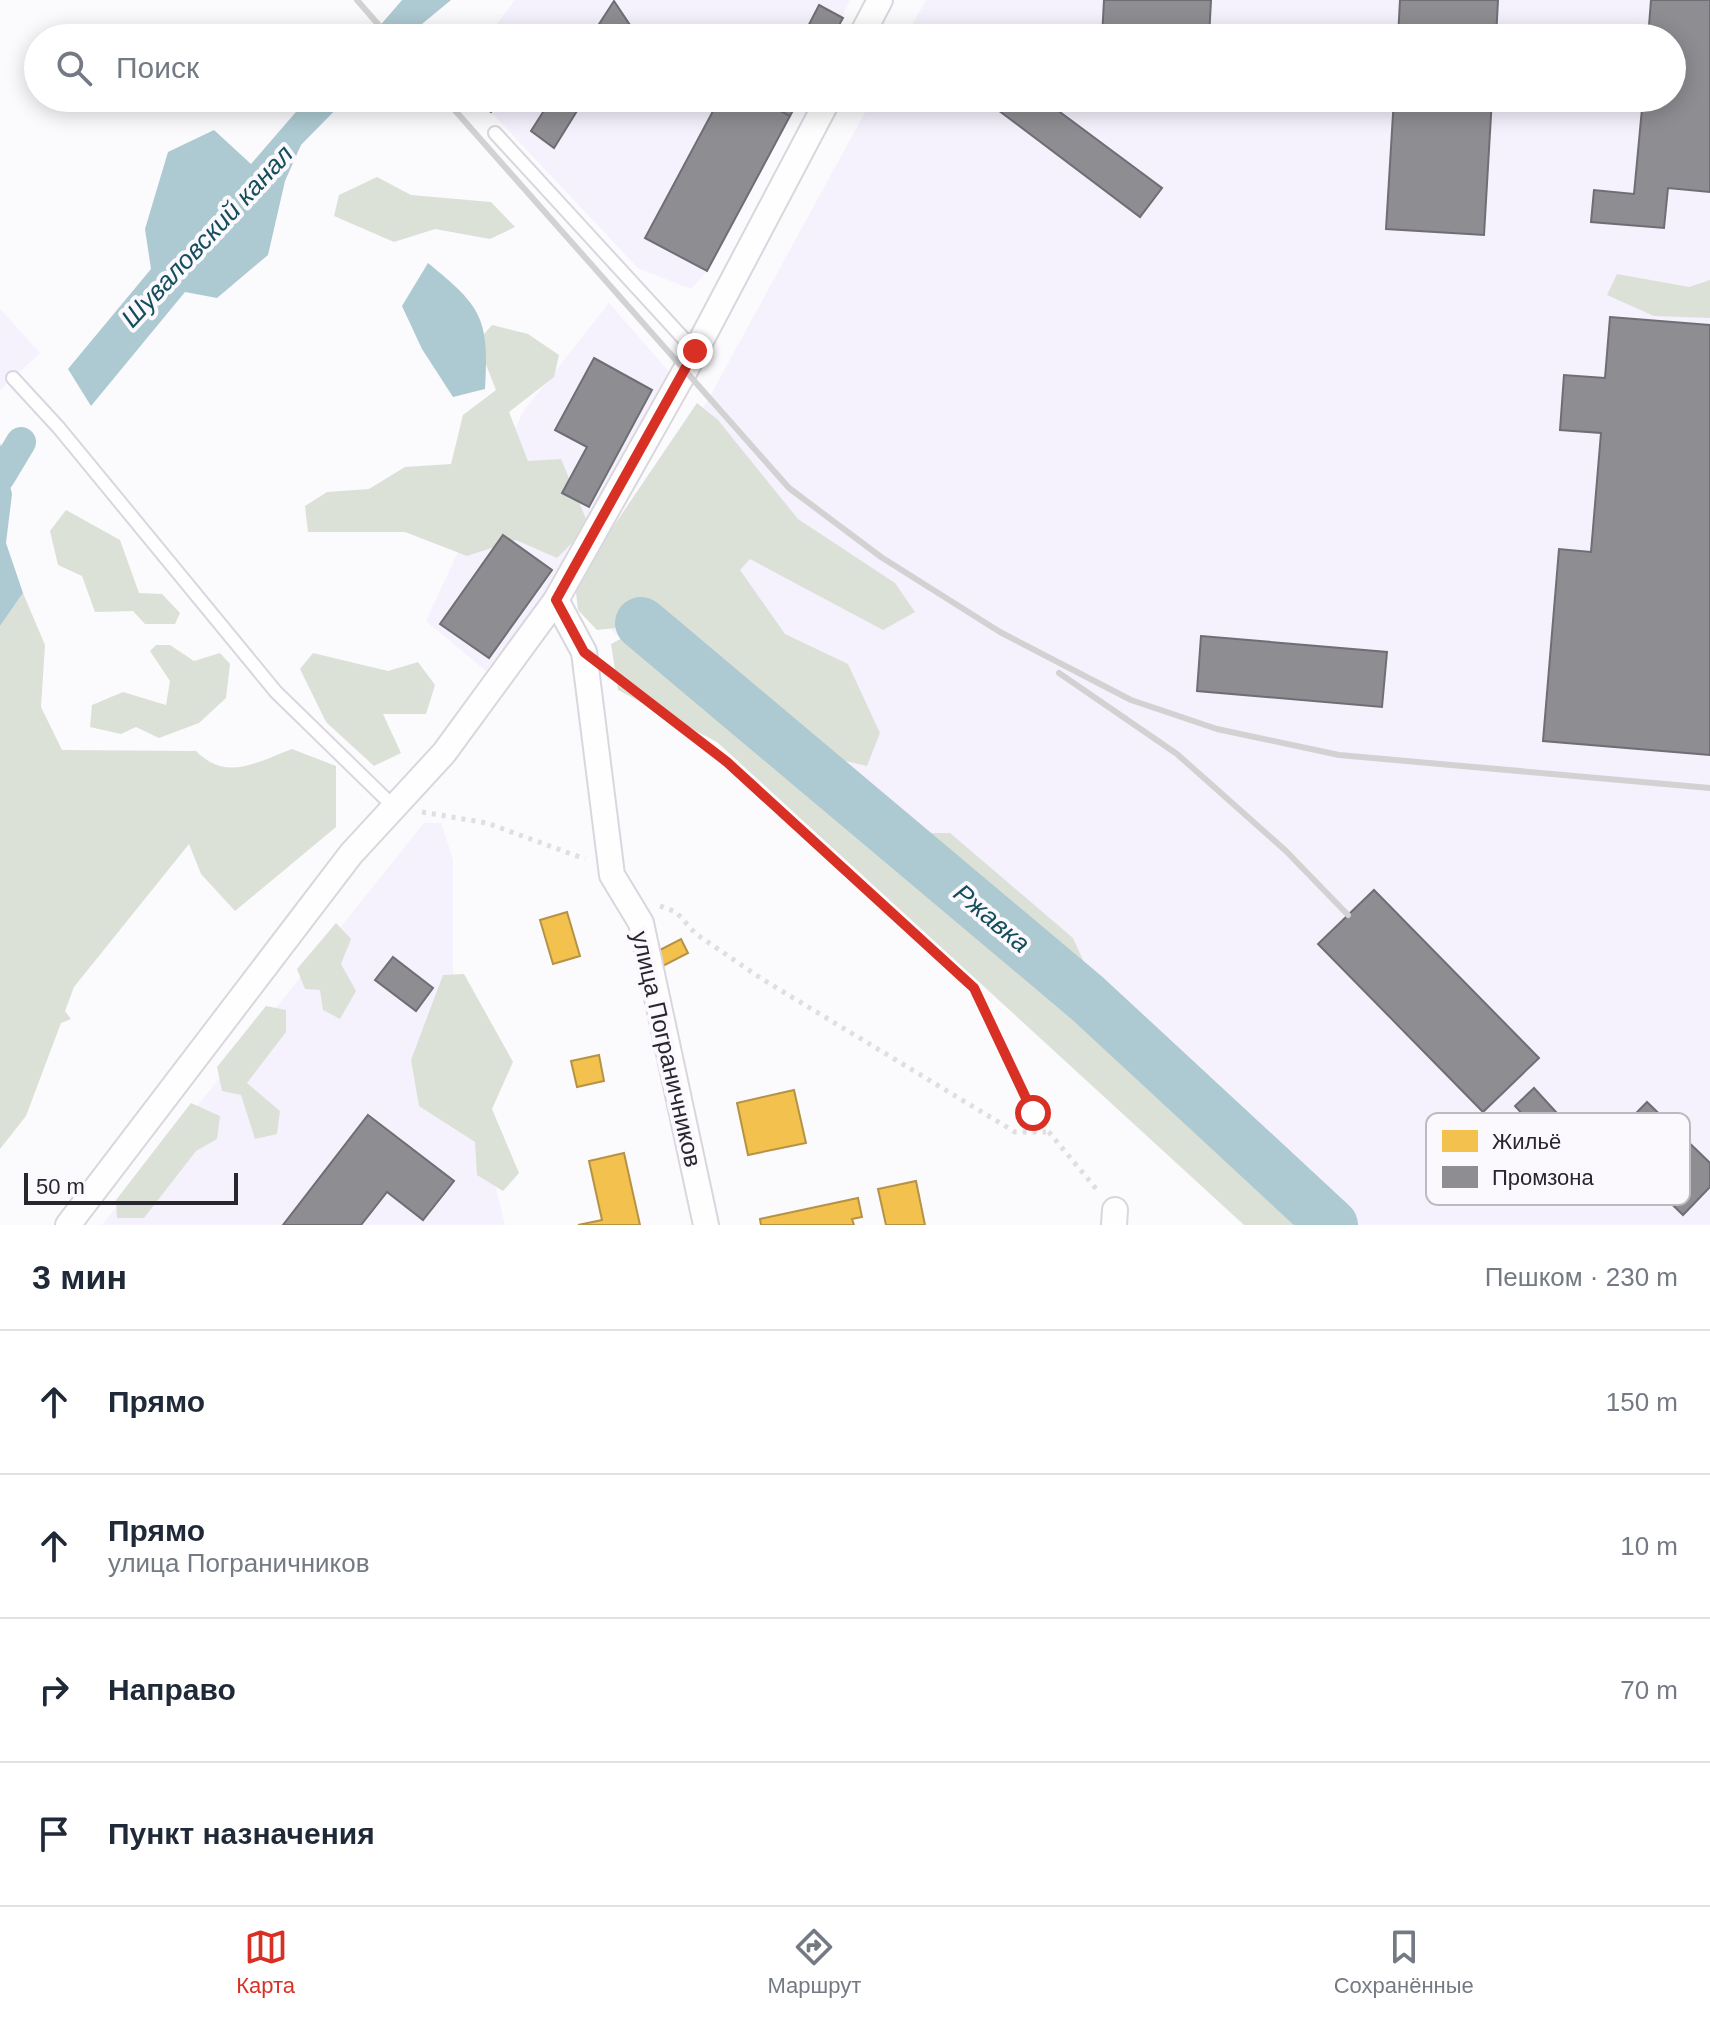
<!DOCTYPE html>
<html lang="ru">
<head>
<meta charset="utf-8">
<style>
	:root { --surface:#fff; --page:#f2f2f3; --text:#1f2937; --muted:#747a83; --line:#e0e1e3; --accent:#d93025 }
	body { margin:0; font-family:Arial,sans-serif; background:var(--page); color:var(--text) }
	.scale { position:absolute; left:24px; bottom:20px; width:214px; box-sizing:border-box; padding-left:8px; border:4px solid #2a2630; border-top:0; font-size:22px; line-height:28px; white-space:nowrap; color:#2a2630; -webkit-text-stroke:6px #fbf9fe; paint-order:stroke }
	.stop { position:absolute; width:24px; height:24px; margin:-18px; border:6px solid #d93025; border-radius:50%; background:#fff }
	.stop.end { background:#d93025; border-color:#fff; box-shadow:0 2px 8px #0008 }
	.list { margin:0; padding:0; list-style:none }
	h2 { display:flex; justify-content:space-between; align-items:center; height:104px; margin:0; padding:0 32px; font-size:34px }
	h2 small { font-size:26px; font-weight:400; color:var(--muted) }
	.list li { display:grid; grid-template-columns:52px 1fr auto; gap:24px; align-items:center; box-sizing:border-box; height:144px; padding:0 32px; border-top:2px solid var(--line) }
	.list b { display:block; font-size:30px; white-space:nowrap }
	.list p { margin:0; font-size:26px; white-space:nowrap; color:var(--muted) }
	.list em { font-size:26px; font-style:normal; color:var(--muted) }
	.icon { flex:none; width:44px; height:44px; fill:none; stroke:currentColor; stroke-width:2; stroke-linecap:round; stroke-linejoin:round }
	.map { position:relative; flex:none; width:1710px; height:1225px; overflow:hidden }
	.search { position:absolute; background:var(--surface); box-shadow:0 4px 20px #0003; left:24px; right:24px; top:24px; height:88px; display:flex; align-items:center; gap:20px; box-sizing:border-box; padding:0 28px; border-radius:44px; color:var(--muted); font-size:30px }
	.sheet { height:680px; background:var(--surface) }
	nav { display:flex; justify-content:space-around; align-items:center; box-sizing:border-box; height:112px; border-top:2px solid var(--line); background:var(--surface); font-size:22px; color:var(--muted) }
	nav a { display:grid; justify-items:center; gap:4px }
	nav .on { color:var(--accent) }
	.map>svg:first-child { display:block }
	.built { fill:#f5f1fd }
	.green { fill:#dce1d8 }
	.water { fill:#adc9d1 }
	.homes { fill:#f2c14e; stroke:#b69245; stroke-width:2 }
	.industry { fill:#8d8d92; stroke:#6f6e75; stroke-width:2 }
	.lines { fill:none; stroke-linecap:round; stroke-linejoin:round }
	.canal { stroke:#adc9d1; stroke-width:30 }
	.river { stroke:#adc9d1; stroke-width:52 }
	.service-casing { stroke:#d9d7dd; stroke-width:16 }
	.minor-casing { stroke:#d9d7dd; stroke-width:28 }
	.path { stroke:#dfdfdf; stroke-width:5; stroke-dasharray:4 6; stroke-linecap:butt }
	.service { stroke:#fefeff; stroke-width:12 }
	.minor { stroke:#fefeff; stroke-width:24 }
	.rail { stroke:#d2d2d3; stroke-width:6 }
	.route { stroke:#d93025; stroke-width:10 }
	.labels { text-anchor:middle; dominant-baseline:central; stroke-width:8; stroke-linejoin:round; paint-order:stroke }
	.street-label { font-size:24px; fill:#2a2630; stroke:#fbf9fe }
	.water-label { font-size:26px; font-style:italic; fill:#144e5a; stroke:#fbf9fe }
	.key { fill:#fbf9fe; stroke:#bcbac0; stroke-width:2 }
	.key-label { font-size:22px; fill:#2a2630 }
</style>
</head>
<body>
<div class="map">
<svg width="1710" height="1225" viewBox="0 0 1710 1225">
	<rect width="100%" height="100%" fill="#fbfafd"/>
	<g class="built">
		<path d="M515,0H850L832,38H486Z"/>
		<path d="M926,0H1710V1225H1268L586,607L709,398L873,98H1672V38H905Z"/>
		<path d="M473,98H800L707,271L691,289L638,268L491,112Z"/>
		<path d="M609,303L670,373L546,598L486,671L426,621L523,412Z"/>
		<path d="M0,309L40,353L0,390Z"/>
		<path d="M424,823H441L453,860V1016L505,1225H102Z"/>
	</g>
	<g class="green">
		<path d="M377,177L411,195L491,202L515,227L490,239L435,229L394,242L334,216L339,195Z"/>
		<path d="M1617,274L1689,287L1710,280V318L1654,316L1607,295Z"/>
		<path d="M492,325L528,334L559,355L554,377L509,412L528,461L561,459L589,526L557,558L516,540L467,556L405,532H308L305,506L327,492L369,489L405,467L451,464L463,415L496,390L477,342Z"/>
		<path d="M697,403L718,420L798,519L895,583L915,612L883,630L750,559L740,570L785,634L848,664L880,733L867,766L824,756L671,622L597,630L578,610L575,583Z"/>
		<path d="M66,510L120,540L139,593L162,594L180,613L175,624H145L133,611L95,612L82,576L58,565L50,531Z"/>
		<path d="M23,593L45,645L41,707L62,750L196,751C226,782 257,762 292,749L336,766V827L235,911L201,874L189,844L74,987L65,1011L71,1019L61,1023L26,1116L0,1149V626Z"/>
		<path d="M637,630L674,635L896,833H950L1073,938L1110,1020L1332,1225H1244L717,742L618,690L611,644Z"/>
		<path d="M156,645H170L194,661L220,653L230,664L226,698L199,723L159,738L136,727L121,734L90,727L92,705L123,692L166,705L170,681L150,651Z"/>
		<path d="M313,653L388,671L418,662L435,685L426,714H383L401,753L374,766L326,722L300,669Z"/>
		<path d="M336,923L351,939L341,964L356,991L340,1019L323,1010L320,990L305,989L297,969Z"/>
		<path d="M464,974L513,1062L492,1109L519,1173L503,1191L477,1175L475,1142L419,1106L411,1060L443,975Z"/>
		<path d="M266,1006L286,1010V1032L247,1083L280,1111L277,1134L255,1139L241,1095L222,1091L217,1067Z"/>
		<path d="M191,1103L220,1116L217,1139L196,1151L144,1218H117L116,1200Z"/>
	</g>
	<g class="water">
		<path d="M408,0H451L422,24L402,16Z"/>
		<path d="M308,98H347L301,145L285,181L268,255L217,298L185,292L91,406L68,369L151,269L145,229L168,152L214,130L251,164Z"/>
		<path d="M428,263C482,307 489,318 485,389L453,397L422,349L402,306Z"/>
		<path d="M0,443L12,494L6,543L23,593L0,626Z"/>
	</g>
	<g class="homes">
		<path d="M567,912L580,956L553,964L540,920Z"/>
		<path d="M681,939L688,953L663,966L656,952Z"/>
		<path d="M599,1055L604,1081L577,1087L571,1061Z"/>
		<path d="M794,1090L806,1143L748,1155L737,1103Z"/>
		<path d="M624,1153L640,1225H578L602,1220L589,1161Z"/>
		<path d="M916,1181L925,1225H886L878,1189Z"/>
		<path d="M858,1198L862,1217L852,1219L854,1225H761L760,1219Z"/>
	</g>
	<g class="industry">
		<path d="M1104,0H1211L1209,38H1102Z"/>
		<path d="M1400,0H1498L1496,38H1398Z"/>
		<path d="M1651,0H1710V192L1668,188L1664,228L1591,222L1594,190L1634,194L1643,98H1672V38H1648Z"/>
		<path d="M614,1L630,25L622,38H590Z"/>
		<path d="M819,5L843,18L832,38H802Z"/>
		<path d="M473,98H501L491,112Z"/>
		<path d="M552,98H585L554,148L531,131Z"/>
		<path d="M720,98H757L790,116L707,271L645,238Z"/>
		<path d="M770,98H800L790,116L767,103Z"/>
		<path d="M982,98H1010L1018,104L1022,98H1041L1162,188L1140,217Z"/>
		<path d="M1394,98H1492L1484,235L1386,229Z"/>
		<path d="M1610,317L1710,325V755L1543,741L1559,549L1591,552L1601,433L1560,430L1564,375L1605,378Z"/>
		<path d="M594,358L652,390L589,507L562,493L587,447L555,430Z"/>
		<path d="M503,535L552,570L489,658L440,624Z"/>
		<path d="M1201,636L1387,652L1382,707L1197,691Z"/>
		<path d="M1374,890L1539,1058L1483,1112L1318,944Z"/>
		<path d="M393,957L433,988L416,1011L375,980Z"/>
		<path d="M1534,1088L1619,1181L1600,1198L1515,1106Z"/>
		<path d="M1647,1102L1710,1163V1187L1683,1215L1608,1142Z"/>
		<path d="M368,1115L454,1181L423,1220L387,1192L361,1225H283Z"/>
	</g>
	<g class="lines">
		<g class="canal">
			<path d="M389,38L422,0"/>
			<path d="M0,477L21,442"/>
		</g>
		<path class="river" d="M641,623L1087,998L1332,1225"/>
		<defs>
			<g id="service">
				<path d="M495,133L695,351"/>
				<path d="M13,378L59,428L276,692L394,807"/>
			</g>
			<g id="minor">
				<path d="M860,38L880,0"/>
				<path d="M556,600L584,652L612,875L641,923L706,1225"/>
				<path d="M68,1225L351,854L444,753L556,600L685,371L829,98"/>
				<path d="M1114,1225L1115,1210"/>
			</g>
		</defs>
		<use href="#service" class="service-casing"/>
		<use href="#minor" class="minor-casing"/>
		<g class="path">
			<path d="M614,675L727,762L974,988L1033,1113L1098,1191"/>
			<path d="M422,812L487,823L585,859"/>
			<path d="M660,906L676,912L696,934L762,979L1015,1132H1046"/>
		</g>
		<use href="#service" class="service"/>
		<use href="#minor" class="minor"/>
		<g class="rail">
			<path d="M357,0L390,38"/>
			<path d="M444,98L789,488L881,557L1000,632L1131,700L1217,729L1339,755L1710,788"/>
			<path d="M1059,673L1177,754L1286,851L1348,915"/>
		</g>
	</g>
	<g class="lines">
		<path class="route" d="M695,351L556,600L584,652L727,762L974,988L1033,1113"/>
	</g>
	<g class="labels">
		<g class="street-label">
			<text transform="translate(667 1049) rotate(77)">улица Пограничников</text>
		</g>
		<g class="water-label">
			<text transform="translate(207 236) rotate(-47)">Шуваловский канал</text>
			<text transform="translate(992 918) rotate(40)">Ржавка</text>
		</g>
	</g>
	<rect x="1426" y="1113" width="264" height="92" rx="12" class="key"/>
	<rect x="1442" y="1130" width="36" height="22" fill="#f2c14e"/>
	<rect x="1442" y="1166" width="36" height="22" fill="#8d8d92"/>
	<g class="key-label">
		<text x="1492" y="1149">Жильё</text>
		<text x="1492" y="1185">Промзона</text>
	</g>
</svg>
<div class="scale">50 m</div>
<div class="stop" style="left:1033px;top:1113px"></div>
<div class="stop end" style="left:695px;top:351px"></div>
<div class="search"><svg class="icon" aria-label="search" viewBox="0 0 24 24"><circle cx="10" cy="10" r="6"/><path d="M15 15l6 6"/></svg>Поиск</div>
</div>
<section class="sheet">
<h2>3 мин<small>Пешком · 230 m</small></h2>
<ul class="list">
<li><svg class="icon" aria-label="ahead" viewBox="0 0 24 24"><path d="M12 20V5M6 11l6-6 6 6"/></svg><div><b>Прямо</b></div><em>150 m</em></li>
<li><svg class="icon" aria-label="ahead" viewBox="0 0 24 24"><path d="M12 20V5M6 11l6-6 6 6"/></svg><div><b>Прямо</b><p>улица Пограничников</p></div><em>10 m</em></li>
<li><svg class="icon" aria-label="right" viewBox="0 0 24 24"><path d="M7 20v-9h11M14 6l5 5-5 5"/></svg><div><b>Направо</b></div><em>70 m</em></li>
<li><svg class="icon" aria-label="arrive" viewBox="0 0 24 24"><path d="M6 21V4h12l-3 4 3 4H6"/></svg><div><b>Пункт назначения</b></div></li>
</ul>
</section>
<nav>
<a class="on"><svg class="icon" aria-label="map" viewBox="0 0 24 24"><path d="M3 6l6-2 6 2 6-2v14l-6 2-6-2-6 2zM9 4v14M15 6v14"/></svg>Карта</a>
<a><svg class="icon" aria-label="directions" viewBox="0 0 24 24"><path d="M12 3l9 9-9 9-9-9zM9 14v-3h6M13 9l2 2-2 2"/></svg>Маршрут</a>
<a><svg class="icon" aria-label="saved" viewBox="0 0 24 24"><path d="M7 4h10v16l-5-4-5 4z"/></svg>Сохранённые</a>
</nav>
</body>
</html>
